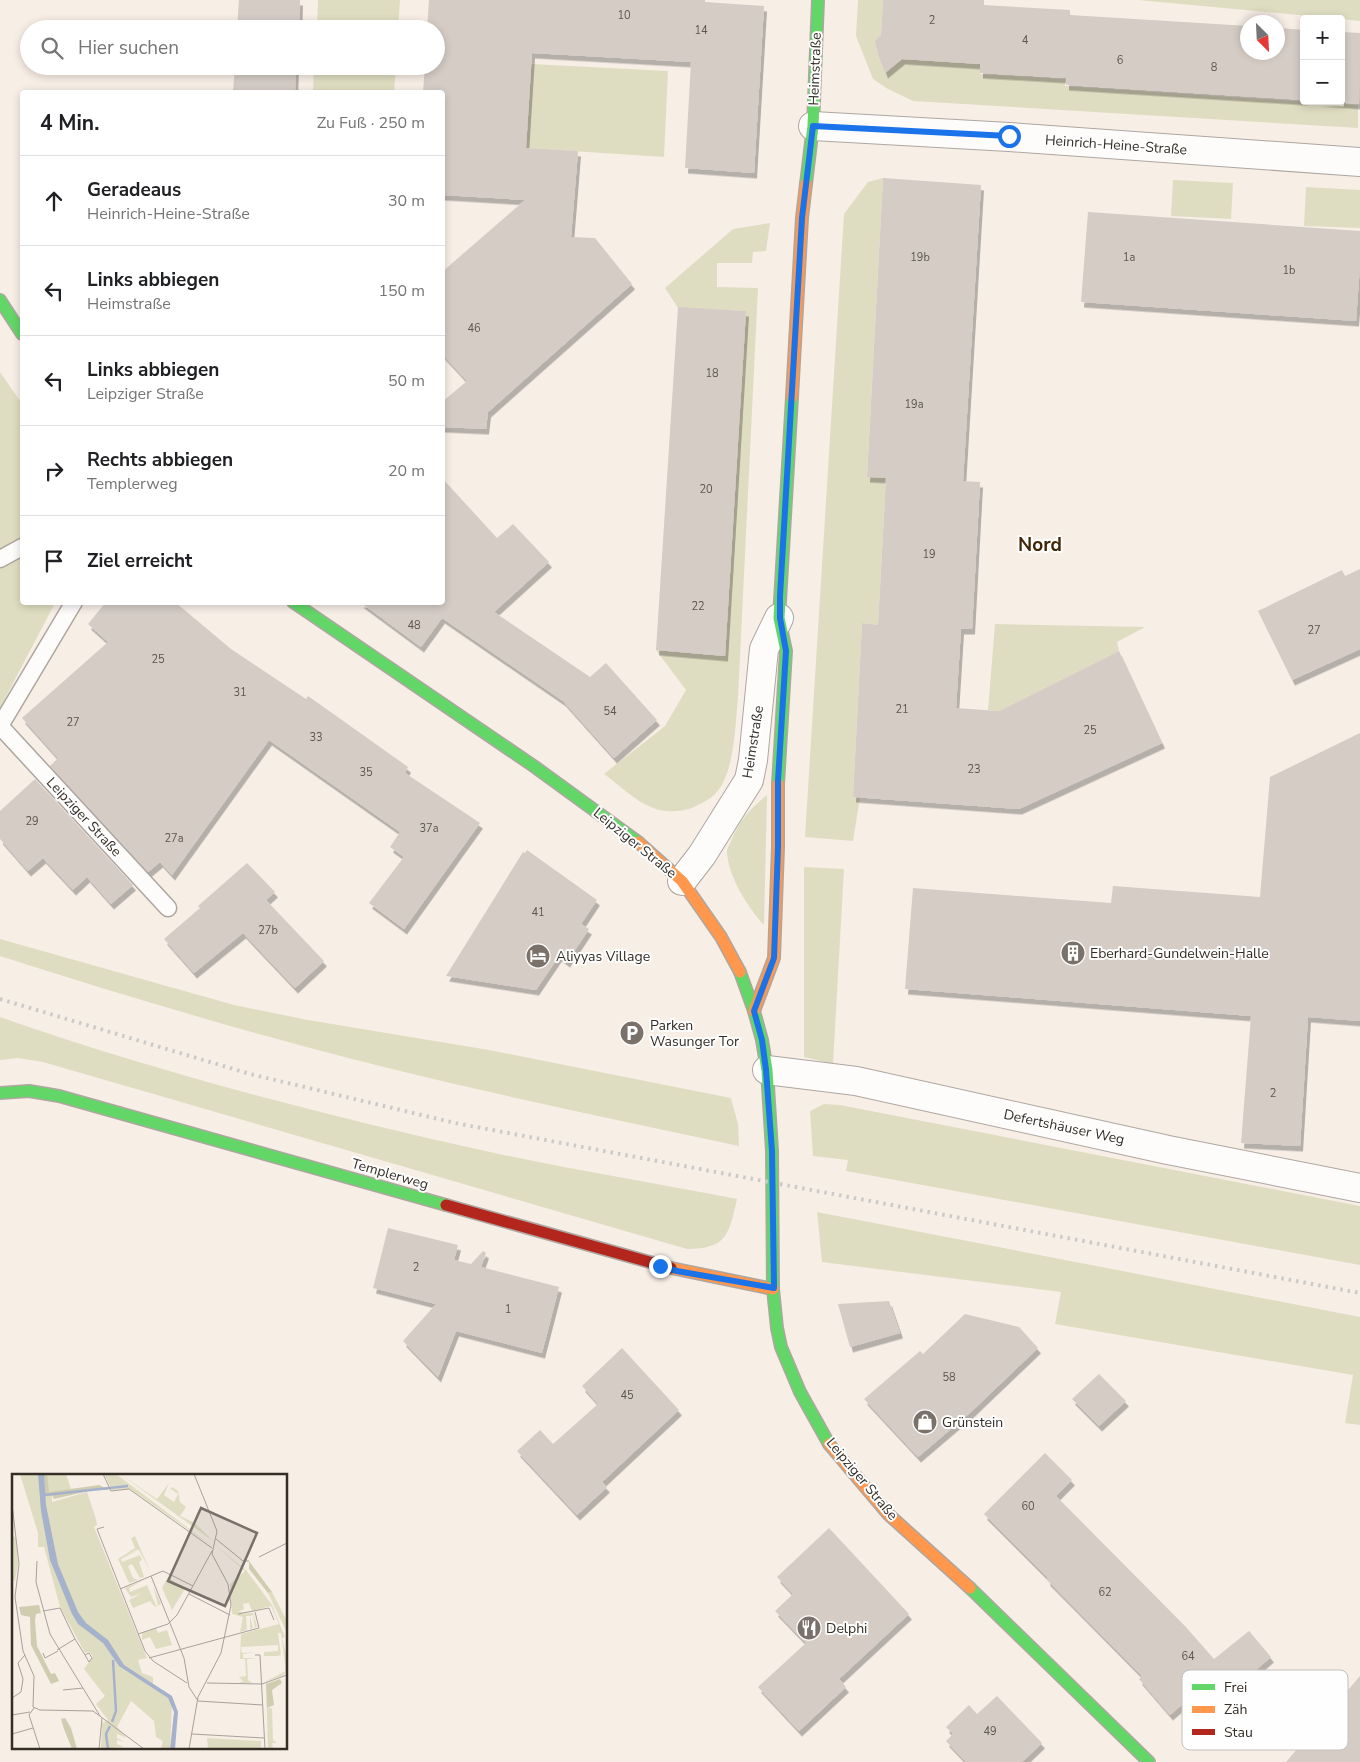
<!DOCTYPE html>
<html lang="de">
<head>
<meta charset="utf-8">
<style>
	:root { --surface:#fff; --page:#f2f2f2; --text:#202124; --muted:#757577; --line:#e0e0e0 }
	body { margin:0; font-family:"Nunito Sans",sans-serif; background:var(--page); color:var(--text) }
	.controls { position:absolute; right:15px; top:15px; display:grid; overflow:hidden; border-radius:5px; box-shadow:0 2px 8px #0003 }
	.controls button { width:45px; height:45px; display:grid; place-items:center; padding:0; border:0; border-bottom:1px solid var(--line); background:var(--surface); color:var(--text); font:25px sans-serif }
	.compass { position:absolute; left:1240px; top:15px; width:45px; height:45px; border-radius:50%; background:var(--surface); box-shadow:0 2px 8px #0003; rotate:156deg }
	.stop { position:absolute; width:15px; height:15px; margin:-11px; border:4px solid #1a73e8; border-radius:50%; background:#fff }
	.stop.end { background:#1a73e8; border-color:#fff; box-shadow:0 1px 5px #0008 }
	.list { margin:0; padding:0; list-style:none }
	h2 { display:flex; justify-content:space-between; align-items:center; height:65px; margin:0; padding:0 20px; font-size:21px }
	h2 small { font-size:16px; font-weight:400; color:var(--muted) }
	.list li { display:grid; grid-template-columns:32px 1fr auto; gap:15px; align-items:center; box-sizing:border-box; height:90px; padding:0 20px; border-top:1px solid var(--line) }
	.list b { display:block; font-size:19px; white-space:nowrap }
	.list p { margin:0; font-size:16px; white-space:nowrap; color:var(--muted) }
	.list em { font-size:16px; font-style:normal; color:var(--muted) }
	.icon { flex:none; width:28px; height:28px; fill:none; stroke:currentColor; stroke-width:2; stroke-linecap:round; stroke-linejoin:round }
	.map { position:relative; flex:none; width:1360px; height:1762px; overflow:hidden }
	.search { position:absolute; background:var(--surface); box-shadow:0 2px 8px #0003; left:20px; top:20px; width:425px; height:55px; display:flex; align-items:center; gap:12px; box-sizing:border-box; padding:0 18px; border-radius:28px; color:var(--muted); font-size:19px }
	.panel { position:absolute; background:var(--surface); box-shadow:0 2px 8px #0003; left:20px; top:90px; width:425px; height:515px; border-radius:5px }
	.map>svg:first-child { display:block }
	.green { fill:#dfddc1 }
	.building { fill:#d5ccc6; filter:url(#shadow) }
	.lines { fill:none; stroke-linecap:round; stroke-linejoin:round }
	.lane-casing { stroke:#aea6a0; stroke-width:19 }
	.street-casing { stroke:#aea6a0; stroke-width:30 }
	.fast-casing { stroke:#aea6a0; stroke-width:14 }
	.slow-casing { stroke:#aea6a0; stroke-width:14 }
	.jam-casing { stroke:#aea6a0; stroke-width:14 }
	.lane { stroke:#fefcfb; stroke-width:16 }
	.street { stroke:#fefcfb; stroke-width:28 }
	.fast { stroke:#63d668; stroke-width:11 }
	.slow { stroke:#ff974d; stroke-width:11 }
	.jam { stroke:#b3261e; stroke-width:11 }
	.rail { stroke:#cccac8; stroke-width:4; stroke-dasharray:2.5 5; stroke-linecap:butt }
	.route { stroke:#1a73e8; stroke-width:6 }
	.labels { text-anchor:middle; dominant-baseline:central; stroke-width:4; stroke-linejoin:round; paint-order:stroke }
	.number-label { font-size:11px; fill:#5d564f }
	.street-label { font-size:14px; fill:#352e27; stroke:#fefefe }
	.poi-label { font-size:14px; fill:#352e27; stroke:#fefefe; text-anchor:start }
	.district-label { font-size:19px; font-weight:bold; fill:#402604; stroke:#fefefe }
	.inset-river { fill:none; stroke:#a6b2cc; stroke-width:2.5 }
	.inset-road { fill:none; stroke:#a9a19a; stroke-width:1 }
	.view { fill:#79716a; fill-opacity:0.15; stroke:#79716a; stroke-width:2.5 }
	.inset-edge { fill:none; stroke:#352e27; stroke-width:2.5 }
	.key { fill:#fefefe; stroke:#c2c0be; stroke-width:1 }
	.key-label { font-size:14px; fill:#352e27 }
</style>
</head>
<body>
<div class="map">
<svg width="1360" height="1762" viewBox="0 0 1360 1762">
	<defs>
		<filter id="shadow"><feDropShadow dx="3" dy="5.5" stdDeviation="0" flood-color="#0004"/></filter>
	</defs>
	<rect width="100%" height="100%" fill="#f7eee6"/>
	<g class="green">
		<path d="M318,0H400L398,29H317Z"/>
		<path d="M858,0H883L881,35C873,44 876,54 884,61L902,59L980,64V74L1065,79V86L1358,105V128L913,101L888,89L873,79L856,36Z"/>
		<path d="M1138,0H1360V21L1341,19Z"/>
		<path d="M531,64L668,71L664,157L526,148Z"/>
		<path d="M314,66H396L394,92H313Z"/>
		<path d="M883,178L867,476L886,478L878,625L862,623L853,797H860L853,841L805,837L844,214L868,182Z"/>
		<path d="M1173,180L1233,183L1231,219L1171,216Z"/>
		<path d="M1306,187L1360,190V228L1304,226Z"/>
		<path d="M770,223L766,251L753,252L752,263H717V287L758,288L738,698C735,725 735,774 715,794C709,800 700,804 692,808C680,812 663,813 651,807C635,801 618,784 604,774L665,726L686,690L656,650L725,656L746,311L678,308L665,288L733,229Z"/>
		<path d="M0,372L22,404V602L55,603L0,708Z"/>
		<path d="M995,624L1145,627L1117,642L1119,651L999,711L988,710Z"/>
		<path d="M767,795L764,925C748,908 728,876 727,852C727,848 730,844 731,841C740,820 749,810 767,795Z"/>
		<path d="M804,867L844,869L833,1064L804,1057Z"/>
		<path d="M0,939L234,1005L308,1020L489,1050L731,1098L738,1124L739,1146C618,1120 496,1095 376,1065C249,1033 124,996 0,956Z"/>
		<path d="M0,1017C160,1073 324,1115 490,1152C572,1170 655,1183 737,1199C729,1234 727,1249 687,1249L43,1062L18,1058L0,1060Z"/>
		<path d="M824,1104L840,1105L1360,1206V1265L846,1171L848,1160L813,1156L810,1111Z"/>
		<path d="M817,1212L1360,1317V1425L1345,1423L1353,1375L1055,1324L1061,1292L822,1262Z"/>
	</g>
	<g class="building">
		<path d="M239,0H300L299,29H237Z"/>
		<path d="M429,0H705V2L764,6L754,173L685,168L691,62L532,53L526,148L578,151L571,237L595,238L632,284L488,412L486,429L442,427V402L467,381L442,354V272L525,200L442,195V92H423L425,66H436V29H427Z"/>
		<path d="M883,0H984V5L1070,10V15L1248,26V52H1278V28L1304,30V100L1066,85V78L980,73V64L902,59L885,73L877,51L875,41L881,35Z"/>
		<path d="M1341,32L1360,33L1359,104L1319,101H1341Z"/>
		<path d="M235,66H296L295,92H233Z"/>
		<path d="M883,178L981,185L963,481L980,482L972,629H961L956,708L999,711L1119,651L1162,743L1019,809L853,797L862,623L878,625L886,478L867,477Z"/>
		<path d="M1088,212L1360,231V265L1356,321L1081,302Z"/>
		<path d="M678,307L746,311L725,656L656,650Z"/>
		<path d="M442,478L497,538L513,524L549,562L494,612L590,677L606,663L657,720L614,758L563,701L442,618L421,647L360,602H442Z"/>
		<path d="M1360,569V649L1292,680L1258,611L1342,570L1345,576Z"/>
		<path d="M106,602H175L231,649L306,699L308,696L356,730L408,767L405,773L480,823L404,929L369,903L404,857L390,847L400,832L269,740L172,875L160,862L148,872L50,766L58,758L22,718L108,642L88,624Z"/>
		<path d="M1360,733V1021L1308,1017L1300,1146L1241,1143L1251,1016L905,989L913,888L1111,903L1113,886L1260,897L1270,777Z"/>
		<path d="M35,779L133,885L111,904L87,877L73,890L43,858L28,871L0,839V811Z"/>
		<path d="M527,850L597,900L581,924L589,929L567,962L559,956L536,990L446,976L523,852L525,853Z"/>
		<path d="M247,863L275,892L266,900L324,961L295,988L243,933L194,973L164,939L200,908L198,906Z"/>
		<path d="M388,1228L458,1245L454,1260L471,1264L483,1251L486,1253L481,1267L559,1287L542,1353L456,1331L438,1377L403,1341L436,1304L373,1288Z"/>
		<path d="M889,1301L900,1333L850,1347L838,1304Z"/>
		<path d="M965,1314L1019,1327L1038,1348L972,1411L918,1457L864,1399L920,1351L923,1354Z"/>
		<path d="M622,1348L679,1410L602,1482L607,1487L577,1515L517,1451L540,1430L553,1444L598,1404L582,1386Z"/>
		<path d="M1099,1374L1126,1401L1099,1426L1072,1399Z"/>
		<path d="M1045,1453L1072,1480L1056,1496L1185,1626L1214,1659L1249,1631L1271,1657L1201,1717L1186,1701L1170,1715L1139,1679L1142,1676L1047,1580L1048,1578L984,1514Z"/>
		<path d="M829,1528L909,1614L839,1679L846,1687L799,1731L758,1687L806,1643L775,1611L793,1594L777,1577Z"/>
		<path d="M1360,1676V1762H1286Z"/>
		<path d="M997,1696L1042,1743L1022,1762H966L946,1741L953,1734L946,1727L969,1705L977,1714Z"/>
	</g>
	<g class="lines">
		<defs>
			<g id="lane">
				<path d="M0,559L22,547"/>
				<path d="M0,726L168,908"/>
				<path d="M0,726L74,602"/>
			</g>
			<g id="street">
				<path d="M813,126L1009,137L1360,162"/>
				<path d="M682,881L702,855L749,780L753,760L764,649L779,618"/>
				<path d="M767,1070L856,1081L1168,1150L1360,1188"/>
			</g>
			<g id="fast">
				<path d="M806,184L813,126L818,0"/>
				<path d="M0,300L22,334"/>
				<path d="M293,602L535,767L638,842"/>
				<path d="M778,784L786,651L779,618L792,397"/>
				<path d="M740,972L754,1011L762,1040L767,1070L772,1151L773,1289L777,1328L781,1347L800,1392L829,1444"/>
				<path d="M0,1093L29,1091L59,1096L446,1205"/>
				<path d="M970,1588L1149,1762"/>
			</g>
			<g id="slow">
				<path d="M792,397L802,218L806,184"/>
				<path d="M638,842L682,881L721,937L740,972"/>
				<path d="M754,1011L774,958L778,847V784"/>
				<path d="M671,1268L773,1289"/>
				<path d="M829,1444L888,1514L970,1588"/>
			</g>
			<path id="jam" d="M446,1205L671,1268"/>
		</defs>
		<use href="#lane" class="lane-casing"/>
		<use href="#street" class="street-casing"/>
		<use href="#fast" class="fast-casing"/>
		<use href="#slow" class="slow-casing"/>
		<use href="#jam" class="jam-casing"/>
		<use href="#lane" class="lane"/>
		<use href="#street" class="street"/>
		<use href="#fast" class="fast"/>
		<use href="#slow" class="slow"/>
		<use href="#jam" class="jam"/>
		<path class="rail" d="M0,999L250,1074L455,1123L1360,1293"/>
	</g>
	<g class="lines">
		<path class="route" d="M660,1266L677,1271L774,1288L772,1151L766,1070L762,1040L754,1011L774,958L778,847V781L786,651L780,618V596L802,218L813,126L1009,136"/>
	</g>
	<defs>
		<symbol id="building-disc" viewBox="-11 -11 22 22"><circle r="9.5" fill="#79716a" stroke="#fefefe"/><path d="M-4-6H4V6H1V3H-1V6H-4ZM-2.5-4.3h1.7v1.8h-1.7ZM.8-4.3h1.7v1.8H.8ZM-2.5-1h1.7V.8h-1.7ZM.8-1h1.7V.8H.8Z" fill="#fff"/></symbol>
		<symbol id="hotel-disc" viewBox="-11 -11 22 22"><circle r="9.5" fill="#79716a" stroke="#fefefe"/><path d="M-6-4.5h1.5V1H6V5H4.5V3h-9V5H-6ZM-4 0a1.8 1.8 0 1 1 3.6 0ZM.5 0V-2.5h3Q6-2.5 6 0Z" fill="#fff"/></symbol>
		<symbol id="parking-disc" viewBox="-11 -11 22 22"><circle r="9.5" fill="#79716a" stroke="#fefefe"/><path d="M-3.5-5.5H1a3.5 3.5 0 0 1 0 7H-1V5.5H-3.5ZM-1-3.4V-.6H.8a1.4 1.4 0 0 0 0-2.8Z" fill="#fff"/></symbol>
		<symbol id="shop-disc" viewBox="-11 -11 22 22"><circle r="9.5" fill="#79716a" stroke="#fefefe"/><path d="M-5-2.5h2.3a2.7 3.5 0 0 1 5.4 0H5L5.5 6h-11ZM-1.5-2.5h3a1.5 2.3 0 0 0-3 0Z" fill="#fff"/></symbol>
		<symbol id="restaurant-disc" viewBox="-11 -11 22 22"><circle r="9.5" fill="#79716a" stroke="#fefefe"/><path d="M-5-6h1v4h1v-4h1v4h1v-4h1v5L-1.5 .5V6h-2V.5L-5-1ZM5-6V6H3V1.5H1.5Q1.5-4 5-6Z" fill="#fff"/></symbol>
	</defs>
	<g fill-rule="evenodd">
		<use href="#building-disc" x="1059" y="939" width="28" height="28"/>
		<use href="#hotel-disc" x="524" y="942" width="28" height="28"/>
		<use href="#parking-disc" x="618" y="1019" width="28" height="28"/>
		<use href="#shop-disc" x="911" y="1408" width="28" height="28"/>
		<use href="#restaurant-disc" x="795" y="1614" width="28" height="28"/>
	</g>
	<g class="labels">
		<g class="number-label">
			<text x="624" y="15">10</text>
			<text x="932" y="20">2</text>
			<text x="701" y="30">14</text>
			<text x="1025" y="40">4</text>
			<text x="1120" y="60">6</text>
			<text x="1214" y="67">8</text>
			<text x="920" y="257">19b</text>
			<text x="1129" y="257">1a</text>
			<text x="1289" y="270">1b</text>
			<text x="474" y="328">46</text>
			<text x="712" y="373">18</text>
			<text x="914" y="404">19a</text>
			<text x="706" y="489">20</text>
			<text x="929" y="554">19</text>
			<text x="698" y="606">22</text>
			<text x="414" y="625">48</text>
			<text x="1314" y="630">27</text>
			<text x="158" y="659">25</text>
			<text x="240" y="692">31</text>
			<text x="902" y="709">21</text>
			<text x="610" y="711">54</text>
			<text x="73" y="722">27</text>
			<text x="1090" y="730">25</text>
			<text x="316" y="737">33</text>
			<text x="974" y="769">23</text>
			<text x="366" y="772">35</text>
			<text x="32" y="821">29</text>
			<text x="429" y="828">37a</text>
			<text x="174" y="838">27a</text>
			<text x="538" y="912">41</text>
			<text x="268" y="930">27b</text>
			<text x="1273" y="1093">2</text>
			<text x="416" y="1267">2</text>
			<text x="508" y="1309">1</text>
			<text x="949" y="1377">58</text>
			<text x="627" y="1395">45</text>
			<text x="1028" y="1506">60</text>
			<text x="1105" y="1592">62</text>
			<text x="1188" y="1656">64</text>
			<text x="990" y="1731">49</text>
		</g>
		<g class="street-label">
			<text transform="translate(815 69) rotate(-88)">Heimstraße</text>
			<text transform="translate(1116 145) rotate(4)">Heinrich-Heine-Straße</text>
			<text transform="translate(753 742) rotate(-81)">Heimstraße</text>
			<text transform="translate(84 817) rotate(47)">Leipziger Straße</text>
			<text transform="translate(635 843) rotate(39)">Leipziger Straße</text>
			<text transform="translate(1064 1127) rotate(12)">Defertshäuser Weg</text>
			<text transform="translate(390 1174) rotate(16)">Templerweg</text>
			<text transform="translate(862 1479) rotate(50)">Leipziger Straße</text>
		</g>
		<g class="poi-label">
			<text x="1090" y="953">Eberhard-Gundelwein-Halle</text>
			<text x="556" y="956">Aliyyas Village</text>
			<text x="650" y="1025">Parken<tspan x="650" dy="16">Wasunger Tor</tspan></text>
			<text x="942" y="1422">Grünstein</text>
			<text x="826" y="1628">Delphi</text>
		</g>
		<g class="district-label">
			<text x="1040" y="545">Nord</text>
		</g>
	</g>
	<g transform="translate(12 1474)">
		<rect width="275" height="275" fill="#f7eee6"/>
		<path d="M8,0H54L59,15L40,21V28L75,18L84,45L85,51L82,53L135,184L126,186L130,199L141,203V213L156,224L160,231L158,275H149L151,267L144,263L142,247L119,227L105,253L115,264L105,260V264L113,268L105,266V270L112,273L89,275L90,249L96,246L84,230L93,222L72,195L81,182L77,178L73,179L48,133L32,73H26V59ZM92,0H104L200,72L118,15L100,16ZM108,0L145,25L157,9L152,21L162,28L166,20L159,15L156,18L160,13L166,17L168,28L174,33L168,42L183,49L201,67ZM0,61L4,64L6,89L3,107L0,106ZM123,62L138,97L127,76H125L112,82L125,77L109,85L110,88L128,81L130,86L127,88L132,103L128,104L120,90L116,92L121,104L126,106L117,109L106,85L123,74L119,64ZM203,71L234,96L260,131L273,163L270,164L274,180L275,196L273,199L270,202L252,208L274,197L269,159H266L269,181L265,182H252V178L266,177V171L229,173L230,179L244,178L231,180V184H246L235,185L236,206L240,209H227L231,207L227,203L234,202L233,185H228L229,160L267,150L259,132L240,137L237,129L231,130L232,135L226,138H236L226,140L241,139L245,152L243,154L241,141L238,142L241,154L238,155V142H234L235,156L228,158L231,143L220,140L218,110L233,97ZM156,103L173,115L160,136L150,114ZM133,105L117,114L118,118L135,111L144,132L146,131L141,112L149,130L143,133L138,127L121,134L117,126L130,119L119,123L113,114ZM260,118L275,147V159L256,119ZM144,154L146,159L155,156L160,171L144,175L138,163L130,166V159ZM254,210L255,234H260L261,266L265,269H260L261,275H256ZM195,264L249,267V275H196Z" fill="#dfddc1"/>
		<path d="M32,0H35L37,18L87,11L97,16H81L42,25L40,21L33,22ZM237,87L257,114L260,118L256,119L237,95ZM27,131L29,139L24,140L23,147L25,172L39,200L43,199L47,207L39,210L19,171L18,143L9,141L7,133ZM268,205L270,209L260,216L262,231L255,234L254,210ZM53,244L59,254L65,275H60L52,255L49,245Z" fill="#cfccb0"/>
		<path d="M26,0H32L34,31L46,90L66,138L74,149L96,166L112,191L160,222L166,238L163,275H158L162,238L156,224L107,192L91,169L66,150L60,140L38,86L29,37Z" fill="#a6b2cc"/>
		<path class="inset-river" d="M33,21L116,12M100,248L104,237L101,186M96,275L94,260L98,252"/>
		<path class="inset-road" d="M91,0L99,17L117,15L200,74M0,30L7,90L3,123L11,177L22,202L21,233L28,236L81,237L132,275M92,53L85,55L133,177L141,187L175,209M204,65L231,87H237M247,83L275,69M25,87L24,108L38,160L88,242M139,102L172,184L177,213L186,227L251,231M108,115L151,97L181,112M177,120L218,141M31,137L48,134L59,157L63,165L73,181L77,188L80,184L77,179L73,181M226,140L257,134L262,146M126,160L156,150L165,141L200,77M45,176L63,165M31,179L33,184L46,177M243,181H248L253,275M137,184L247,154L243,138M195,209L250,210L275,201M51,216L71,214M0,224L9,218L11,205L6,189L13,181M22,234L17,241L28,275M0,241L18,238M0,260L21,254M180,260L252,264M87,275L90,244M177,275L186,223L209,179L219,131L216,110L200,80L205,57L182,0"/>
		<path class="view" d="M189,34L245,59L213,132L156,107Z"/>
		<rect width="275" height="275" class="inset-edge"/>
	</g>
	<rect x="1182" y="1670" width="166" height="80" rx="8" class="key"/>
	<rect x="1192" y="1684" width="23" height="6" fill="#63d668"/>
	<rect x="1192" y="1706" width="23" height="7" fill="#ff974d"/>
	<rect x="1192" y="1729" width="23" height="6" fill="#b3261e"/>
	<g class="key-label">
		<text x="1224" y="1692">Frei</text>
		<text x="1224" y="1714">Zäh</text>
		<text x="1224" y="1737">Stau</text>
	</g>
</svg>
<div class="controls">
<button>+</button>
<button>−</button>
</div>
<svg class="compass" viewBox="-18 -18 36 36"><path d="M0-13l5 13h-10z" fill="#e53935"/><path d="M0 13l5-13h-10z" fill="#757577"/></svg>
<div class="stop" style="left:1009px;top:136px"></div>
<div class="stop end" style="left:660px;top:1266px"></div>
<div class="search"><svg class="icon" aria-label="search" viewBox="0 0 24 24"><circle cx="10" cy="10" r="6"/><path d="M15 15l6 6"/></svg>Hier suchen</div>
<section class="panel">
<h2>4 Min.<small>Zu Fuß · 250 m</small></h2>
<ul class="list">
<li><svg class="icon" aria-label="ahead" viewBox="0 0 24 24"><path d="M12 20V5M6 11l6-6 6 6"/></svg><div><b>Geradeaus</b><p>Heinrich-Heine-Straße</p></div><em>30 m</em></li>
<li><svg class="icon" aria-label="left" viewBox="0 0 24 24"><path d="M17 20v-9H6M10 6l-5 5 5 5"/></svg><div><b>Links abbiegen</b><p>Heimstraße</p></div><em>150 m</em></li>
<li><svg class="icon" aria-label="left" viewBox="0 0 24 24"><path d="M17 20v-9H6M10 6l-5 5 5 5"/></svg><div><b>Links abbiegen</b><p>Leipziger Straße</p></div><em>50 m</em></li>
<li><svg class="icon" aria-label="right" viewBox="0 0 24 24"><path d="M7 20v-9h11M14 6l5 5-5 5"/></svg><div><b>Rechts abbiegen</b><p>Templerweg</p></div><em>20 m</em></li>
<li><svg class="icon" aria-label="arrive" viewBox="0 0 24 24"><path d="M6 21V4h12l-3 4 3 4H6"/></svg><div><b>Ziel erreicht</b></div></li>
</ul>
</section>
</div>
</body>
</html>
